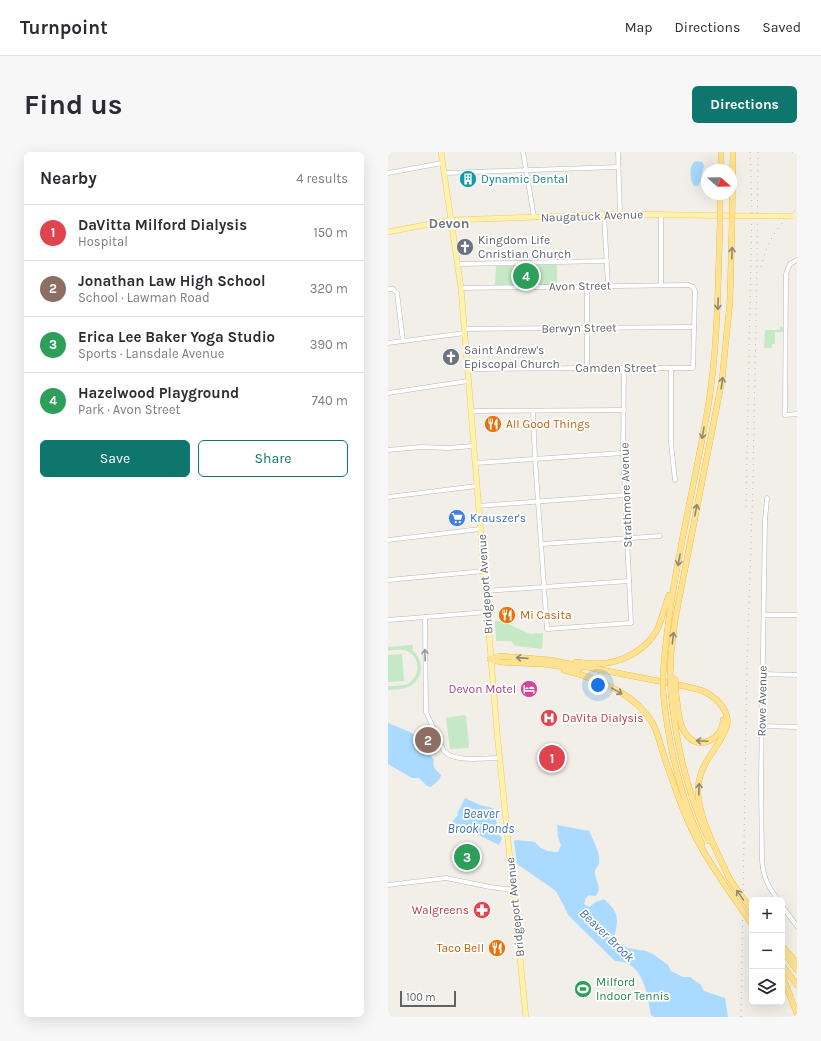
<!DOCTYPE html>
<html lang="en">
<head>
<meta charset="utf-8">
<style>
	:root { --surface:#fff; --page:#f7f7f7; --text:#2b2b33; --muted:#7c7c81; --line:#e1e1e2; --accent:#0f766e }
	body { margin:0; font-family:Karla,sans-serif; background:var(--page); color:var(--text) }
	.controls { position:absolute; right:12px; bottom:12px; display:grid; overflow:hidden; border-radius:6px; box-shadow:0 4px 16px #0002 }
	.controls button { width:36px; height:36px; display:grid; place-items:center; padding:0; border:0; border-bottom:1px solid var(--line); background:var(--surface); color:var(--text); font:20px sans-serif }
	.compass { position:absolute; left:313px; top:12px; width:36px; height:36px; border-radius:50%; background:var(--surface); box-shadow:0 4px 16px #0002; rotate:110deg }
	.scale { position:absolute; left:12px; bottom:10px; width:56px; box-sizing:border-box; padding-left:4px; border:2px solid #5f6368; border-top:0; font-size:11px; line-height:14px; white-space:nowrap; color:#5f6368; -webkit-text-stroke:3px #fff; paint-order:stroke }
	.you { position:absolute; left:210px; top:533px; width:14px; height:14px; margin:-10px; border:3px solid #fff; border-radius:50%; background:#1a73e8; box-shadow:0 0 0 6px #1a73e833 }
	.badge { display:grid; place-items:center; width:26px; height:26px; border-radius:50%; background:var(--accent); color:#fff; font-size:13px; font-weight:700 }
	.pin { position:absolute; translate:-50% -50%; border:2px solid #fff; box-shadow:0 1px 4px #0006 }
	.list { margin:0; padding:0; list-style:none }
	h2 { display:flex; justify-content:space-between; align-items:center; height:52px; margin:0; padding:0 16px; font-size:17px }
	h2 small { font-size:13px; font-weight:400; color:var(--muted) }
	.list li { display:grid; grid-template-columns:26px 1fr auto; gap:12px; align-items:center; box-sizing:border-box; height:56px; padding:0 16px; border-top:1px solid var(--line) }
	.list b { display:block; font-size:15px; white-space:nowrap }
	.list p { margin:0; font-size:13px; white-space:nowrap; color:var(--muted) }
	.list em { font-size:13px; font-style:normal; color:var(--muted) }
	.actions { display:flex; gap:8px; padding:12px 16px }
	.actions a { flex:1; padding:9px 0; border:1px solid var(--accent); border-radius:6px; text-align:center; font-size:14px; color:var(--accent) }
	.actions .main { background:var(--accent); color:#fff }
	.icon { flex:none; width:22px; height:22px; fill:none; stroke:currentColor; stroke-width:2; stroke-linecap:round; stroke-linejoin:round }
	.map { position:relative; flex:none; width:409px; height:865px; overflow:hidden; border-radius:6px }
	header { display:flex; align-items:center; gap:24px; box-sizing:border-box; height:56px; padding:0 20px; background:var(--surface); border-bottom:1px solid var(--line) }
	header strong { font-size:19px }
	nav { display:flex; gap:22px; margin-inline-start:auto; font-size:14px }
	.intro { display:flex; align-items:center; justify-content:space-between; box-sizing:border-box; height:96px; padding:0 24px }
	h1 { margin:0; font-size:28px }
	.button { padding:10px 18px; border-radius:6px; background:var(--accent); color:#fff; font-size:14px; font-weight:700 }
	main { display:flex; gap:24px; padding:0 24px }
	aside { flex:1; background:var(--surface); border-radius:6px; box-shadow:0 4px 16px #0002 }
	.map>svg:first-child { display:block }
	.green { fill:#c5e8c5 }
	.water { fill:#aadaff }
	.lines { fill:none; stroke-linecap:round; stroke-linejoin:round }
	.minor-casing { stroke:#b5b8bc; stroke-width:5 }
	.major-casing { stroke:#f2c960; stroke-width:6 }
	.highway-casing { stroke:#f9ab00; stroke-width:6 }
	.minor { stroke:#fff; stroke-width:4 }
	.major { stroke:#fff2af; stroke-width:5 }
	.highway { stroke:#fde293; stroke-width:5.5 }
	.rail { stroke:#b6b7b8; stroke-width:1; stroke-dasharray:1 5; stroke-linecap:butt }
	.major-bridge-casing { stroke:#f2c960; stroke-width:6; stroke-linecap:butt }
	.highway-bridge-casing { stroke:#f9ab00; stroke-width:6; stroke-linecap:butt }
	.major-bridge { stroke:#fff2af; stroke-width:5 }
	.highway-bridge { stroke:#fde293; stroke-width:5.5 }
	.oneway { stroke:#8e8975 }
	.oneway2 { stroke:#979a9d }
	.labels { text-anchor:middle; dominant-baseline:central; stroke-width:3.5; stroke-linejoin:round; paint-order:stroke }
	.culture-label { font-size:12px; fill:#0d838f; stroke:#fff; text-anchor:start }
	.street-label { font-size:12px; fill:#5f6368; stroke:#fff }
	.worship-label { font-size:12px; fill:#5b616d; stroke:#fff; text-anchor:start }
	.food-label { font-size:12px; fill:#c56008; stroke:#fff; text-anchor:start }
	.shop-label { font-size:12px; fill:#366cbe; stroke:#fff; text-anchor:start }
	.hotel-label { font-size:12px; fill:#b23c85; stroke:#fff; text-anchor:end }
	.health-label { font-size:12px; fill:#be3a42; stroke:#fff; text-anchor:start }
	.leisure-label { font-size:12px; fill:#27864d; stroke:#fff; text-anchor:start }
	.water-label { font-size:13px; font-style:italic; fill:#4174aa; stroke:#fff }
	.quarter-label { font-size:14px; font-weight:bold; fill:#70757a; stroke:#fff }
</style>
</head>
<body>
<header>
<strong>Turnpoint</strong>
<nav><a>Map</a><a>Directions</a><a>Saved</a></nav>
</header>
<div class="intro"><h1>Find us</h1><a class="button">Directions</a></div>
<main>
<aside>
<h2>Nearby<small>4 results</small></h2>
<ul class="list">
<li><span class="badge" style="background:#e0444e">1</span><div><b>DaVitta Milford Dialysis</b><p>Hospital</p></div><em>150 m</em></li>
<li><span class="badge" style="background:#8d6e63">2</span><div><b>Jonathan Law High School</b><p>School · Lawman Road</p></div><em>320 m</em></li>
<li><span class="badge" style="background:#2e9e5b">3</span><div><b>Erica Lee Baker Yoga Studio</b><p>Sports · Lansdale Avenue</p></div><em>390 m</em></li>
<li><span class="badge" style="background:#2e9e5b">4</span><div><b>Hazelwood Playground</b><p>Park · Avon Street</p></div><em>740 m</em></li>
</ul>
<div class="actions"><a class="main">Save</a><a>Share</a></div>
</aside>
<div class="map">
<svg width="409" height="865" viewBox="0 0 409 865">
	<rect width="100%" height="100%" fill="#f1efe8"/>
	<g class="green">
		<path d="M168,113H169V134L107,133L108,114Z"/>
		<path d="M392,174L396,176V180H387V192H384V196H376L377,178H392Z"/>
		<path d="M116,465L118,471L142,482L155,481L154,497L127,494L123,489H108L107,469H115Z"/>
		<path d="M25,493V497H23C36,507 37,526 22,534C15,538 7,537 0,538V534C6,534 13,534 19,532C33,526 33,505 19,499C13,497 6,498 0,499V495Z"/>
		<path d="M14,502L16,529L0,530V503Z"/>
		<path d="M76,563L78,564L81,594L80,596L63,597H62L58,566Z"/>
	</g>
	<g class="water">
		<path d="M308,9L314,10L316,13L313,28L310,34H306C302,28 300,13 308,9Z"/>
		<path d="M0,571L22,580L29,585L46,608C44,615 48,618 53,623C52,629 47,631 43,635L39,634L31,626H24L0,612Z"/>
		<path d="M77,646L92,653L105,656C109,666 108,677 114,687L111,693L64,670L70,663L69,662Z"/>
		<path d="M169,673L201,679C205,688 213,702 211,712C210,713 208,717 207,718C206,727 216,737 207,744L201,743L198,746L196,752L201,755L208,750L216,747C233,763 230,766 226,787L239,796L258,799L265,802L280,813L283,819L295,825H302L313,833L316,839L337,846L340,865H266L263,863C259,842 256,809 227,809L181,764L168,739L129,712L126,689L128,688L147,690C153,698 160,700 170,700L173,693L170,685Z"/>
	</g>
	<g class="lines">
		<defs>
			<g id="minor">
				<path d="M135,0L146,65"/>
				<path d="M230,0L232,62"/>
				<path d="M0,21L54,11"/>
				<path d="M56,21L230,15"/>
				<path d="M216,62L220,134"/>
				<path d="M273,62V133"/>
				<path d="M409,108L402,112L398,122L397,263L409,262"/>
				<path d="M70,112L219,109"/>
				<path d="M199,134V216"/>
				<path d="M73,136L301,133L305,135L307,139L305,216H199L80,217"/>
				<path d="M0,137H5L9,141L15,189"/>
				<path d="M77,177L306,175"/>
				<path d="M0,191L77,181"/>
				<path d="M283,216V291L287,328"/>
				<path d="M0,241L80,229"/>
				<path d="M83,259L236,258"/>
				<path d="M145,259L147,307L159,477L243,471L235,301L236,216"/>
				<path d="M0,298L33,295L60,296L85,294"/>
				<path d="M87,311L235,301"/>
				<path d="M0,345L89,334"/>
				<path d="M379,346L377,368L373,629L374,709C375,725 381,736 390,748"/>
				<path d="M90,354L237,343"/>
				<path d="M0,388L92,377"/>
				<path d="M154,392L272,384"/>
				<path d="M0,428L96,419"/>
				<path d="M97,439L241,429"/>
				<path d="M376,463H409"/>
				<path d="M37,465L38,560L56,599C68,611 94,606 111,606"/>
				<path d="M0,468L99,460"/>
				<path d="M375,522L409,523"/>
				<path d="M374,574L409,575"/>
				<path d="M0,733L58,726L102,735L125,738"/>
				<path d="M394,754L409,774"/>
			</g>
			<g id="major">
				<path d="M53,0L73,136L109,580L138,865"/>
				<path d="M380,64H394"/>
				<path d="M0,80L63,68L232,62L360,64"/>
			</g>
			<g id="highway">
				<path d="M333,18V0"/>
				<path d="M102,507L112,504L162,508L296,534C303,536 311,537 317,540C331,547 345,563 337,579C327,601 312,610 310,637C309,664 330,701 341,726"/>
				<path d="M102,507L112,510L155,512L191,517"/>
				<path d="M188,510C198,511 209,513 219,511C239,508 259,496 269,478C274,467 277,454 281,443"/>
				<path d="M176,518C208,526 246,541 264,570C270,581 273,595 277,607C283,624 288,640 295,657C307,688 322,711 341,739"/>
				<path d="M275,523C281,431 306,340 321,249C330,190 330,130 332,71"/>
				<path d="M282,525L283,502L287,468L334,228L342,149L344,71"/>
				<path d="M275,539C280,593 292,643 314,692"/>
				<path d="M283,541C288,593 299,641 321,689"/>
				<path d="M288,542C290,554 290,572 298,582C310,600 335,587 335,568"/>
				<path d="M394,794L409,811"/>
				<path d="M394,798L409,818"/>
				<path d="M394,813L409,833"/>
				<path d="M394,823L409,862"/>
			</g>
		</defs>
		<use href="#minor" class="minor-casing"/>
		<use href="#major" class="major-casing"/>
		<use href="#highway" class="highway-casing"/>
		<use href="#minor" class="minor"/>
		<use href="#major" class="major"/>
		<use href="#highway" class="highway"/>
		<g class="rail">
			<path d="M404,0L409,4"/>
			<path d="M373,115C379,89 390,73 409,56"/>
			<path d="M358,355L364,55L362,0"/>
			<path d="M353,865L359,514L365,329L369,110L370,0"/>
		</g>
		<defs>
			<g id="major-bridge">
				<path d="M360,64H380"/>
				<path d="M394,64H405"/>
			</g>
			<g id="highway-bridge">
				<path d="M332,71V42"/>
				<path d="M344,71L345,0"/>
				<path d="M275,523V539"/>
				<path d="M282,525L283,541"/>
				<path d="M287,526L288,542"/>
				<path d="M341,726L364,759"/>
				<path d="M341,739L364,772"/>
			</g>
		</defs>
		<use href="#major-bridge" class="major-bridge-casing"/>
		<use href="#highway-bridge" class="highway-bridge-casing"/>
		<use href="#major-bridge" class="major-bridge"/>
		<use href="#highway-bridge" class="highway-bridge"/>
	</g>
	<defs><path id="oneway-shaft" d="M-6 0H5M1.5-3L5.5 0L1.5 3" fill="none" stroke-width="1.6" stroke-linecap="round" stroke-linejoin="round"/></defs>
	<g class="oneway">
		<use href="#oneway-shaft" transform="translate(344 101) rotate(-89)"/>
		<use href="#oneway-shaft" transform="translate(330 152) rotate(92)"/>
		<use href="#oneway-shaft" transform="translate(334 231) rotate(-82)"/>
		<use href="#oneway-shaft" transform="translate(315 281) rotate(100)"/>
		<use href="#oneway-shaft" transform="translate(308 358) rotate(-78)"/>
		<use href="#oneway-shaft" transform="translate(291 408) rotate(101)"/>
		<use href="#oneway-shaft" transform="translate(285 486) rotate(-83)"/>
		<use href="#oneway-shaft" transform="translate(134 506) rotate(-176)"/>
		<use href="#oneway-shaft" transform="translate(229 539) rotate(29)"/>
		<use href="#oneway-shaft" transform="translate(314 589) rotate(-177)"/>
		<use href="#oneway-shaft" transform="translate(311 637) rotate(-88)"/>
		<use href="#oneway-shaft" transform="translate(352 743) rotate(-125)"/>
	</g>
	<use class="oneway2" href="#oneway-shaft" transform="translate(37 503) rotate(-91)"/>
	<defs>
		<symbol id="building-disc" viewBox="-11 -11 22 22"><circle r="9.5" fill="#0f9aa8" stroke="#fff"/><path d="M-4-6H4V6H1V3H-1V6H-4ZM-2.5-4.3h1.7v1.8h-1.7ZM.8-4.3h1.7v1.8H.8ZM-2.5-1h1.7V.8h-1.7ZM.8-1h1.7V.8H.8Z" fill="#fff"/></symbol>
		<symbol id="church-disc" viewBox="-11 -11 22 22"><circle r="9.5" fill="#6b7280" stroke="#fff"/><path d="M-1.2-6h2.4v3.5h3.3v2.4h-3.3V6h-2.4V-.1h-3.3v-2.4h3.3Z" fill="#fff"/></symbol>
		<symbol id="restaurant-disc" viewBox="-11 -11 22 22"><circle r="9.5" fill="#e8710a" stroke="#fff"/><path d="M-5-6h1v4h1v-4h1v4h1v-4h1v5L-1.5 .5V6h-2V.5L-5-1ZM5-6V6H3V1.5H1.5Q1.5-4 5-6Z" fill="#fff"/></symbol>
		<symbol id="supermarket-disc" viewBox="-11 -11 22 22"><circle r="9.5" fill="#3f7fe0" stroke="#fff"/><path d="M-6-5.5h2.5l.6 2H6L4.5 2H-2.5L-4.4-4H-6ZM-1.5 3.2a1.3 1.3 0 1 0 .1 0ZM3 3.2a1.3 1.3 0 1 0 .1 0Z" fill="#fff"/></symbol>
		<symbol id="hotel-disc" viewBox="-11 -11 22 22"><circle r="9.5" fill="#d1479c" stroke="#fff"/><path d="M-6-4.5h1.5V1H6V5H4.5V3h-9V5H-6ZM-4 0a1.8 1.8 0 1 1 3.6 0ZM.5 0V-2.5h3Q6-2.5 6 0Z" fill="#fff"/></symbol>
		<symbol id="hospital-disc" viewBox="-11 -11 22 22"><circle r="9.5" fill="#e0444e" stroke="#fff"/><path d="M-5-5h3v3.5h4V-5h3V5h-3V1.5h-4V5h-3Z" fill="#fff"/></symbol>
		<symbol id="pharmacy-disc" viewBox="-11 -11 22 22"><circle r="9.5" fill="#e0444e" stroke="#fff"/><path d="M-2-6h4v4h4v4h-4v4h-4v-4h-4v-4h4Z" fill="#fff"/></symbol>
		<symbol id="stadium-disc" viewBox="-11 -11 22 22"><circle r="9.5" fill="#2e9e5b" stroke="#fff"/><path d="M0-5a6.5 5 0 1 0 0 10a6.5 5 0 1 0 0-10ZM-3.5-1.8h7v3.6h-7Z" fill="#fff"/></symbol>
	</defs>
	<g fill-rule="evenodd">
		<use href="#building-disc" x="70" y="17" width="20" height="20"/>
		<use href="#church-disc" x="67" y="85" width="20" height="20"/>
		<use href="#church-disc" x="53" y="195" width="20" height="20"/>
		<use href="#restaurant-disc" x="95" y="262" width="20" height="20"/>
		<use href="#supermarket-disc" x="59" y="356" width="20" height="20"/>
		<use href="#restaurant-disc" x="109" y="453" width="20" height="20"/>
		<use href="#hotel-disc" x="131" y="527" width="20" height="20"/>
		<use href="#hospital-disc" x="151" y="556" width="20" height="20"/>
		<use href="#pharmacy-disc" x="84" y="748" width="20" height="20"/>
		<use href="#restaurant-disc" x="99" y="786" width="20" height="20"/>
		<use href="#stadium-disc" x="185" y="827" width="20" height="20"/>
	</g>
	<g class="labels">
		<g class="culture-label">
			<text x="93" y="27">Dynamic Dental</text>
		</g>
		<g class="street-label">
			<text transform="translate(204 64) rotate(-2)">Naugatuck Avenue</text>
			<text transform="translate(192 134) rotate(-1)">Avon Street</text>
			<text transform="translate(191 176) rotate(-1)">Berwyn Street</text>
			<text x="228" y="216">Camden Street</text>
			<text transform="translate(238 343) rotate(-92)">Strathmore Avenue</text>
			<text transform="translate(97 432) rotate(-94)">Bridgeport Avenue</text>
			<text transform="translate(374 549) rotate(-89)">Rowe Avenue</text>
			<text transform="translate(127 755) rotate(-96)">Bridgeport Avenue</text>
		</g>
		<g class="worship-label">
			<text x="90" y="88">Kingdom Life<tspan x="90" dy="14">Cnristian Church</tspan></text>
			<text x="76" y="198">Saint Andrew's<tspan x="76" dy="14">Episcopal Church</tspan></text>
		</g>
		<g class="food-label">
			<text x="118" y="272">All Good Things</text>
			<text x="132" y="463">Mi Casita</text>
			<text x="96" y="796" text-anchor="end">Taco Bell</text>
		</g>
		<g class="shop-label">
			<text x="82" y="366">Krauszer's</text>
		</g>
		<g class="hotel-label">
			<text x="128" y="537">Devon Motel</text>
		</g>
		<g class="health-label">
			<text x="174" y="566">DaVita Dialysis</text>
			<text x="81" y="758" text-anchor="end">Walgreens</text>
		</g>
		<g class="leisure-label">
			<text x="208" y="830">Milford<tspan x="208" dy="14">Indoor Tennis</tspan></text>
		</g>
		<g class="water-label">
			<text x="93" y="661">Beaver<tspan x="93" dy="15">Brook Ponds</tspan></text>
			<text transform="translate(219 783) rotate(44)">Beaver Brook</text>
		</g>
		<g class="quarter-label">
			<text x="61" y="71">Devon</text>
		</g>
	</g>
</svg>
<div class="controls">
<button>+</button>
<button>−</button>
<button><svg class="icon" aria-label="layers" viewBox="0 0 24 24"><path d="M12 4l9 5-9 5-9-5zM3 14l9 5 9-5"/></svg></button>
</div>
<svg class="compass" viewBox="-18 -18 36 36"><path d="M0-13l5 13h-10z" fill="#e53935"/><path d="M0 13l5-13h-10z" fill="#7c7c81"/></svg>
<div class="scale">100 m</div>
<div class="you"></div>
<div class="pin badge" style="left:164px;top:606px;background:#e0444e">1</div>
<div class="pin badge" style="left:40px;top:588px;background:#8d6e63">2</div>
<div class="pin badge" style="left:79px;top:705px;background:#2e9e5b">3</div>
<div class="pin badge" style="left:138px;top:124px;background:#2e9e5b">4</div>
</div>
</main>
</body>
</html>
